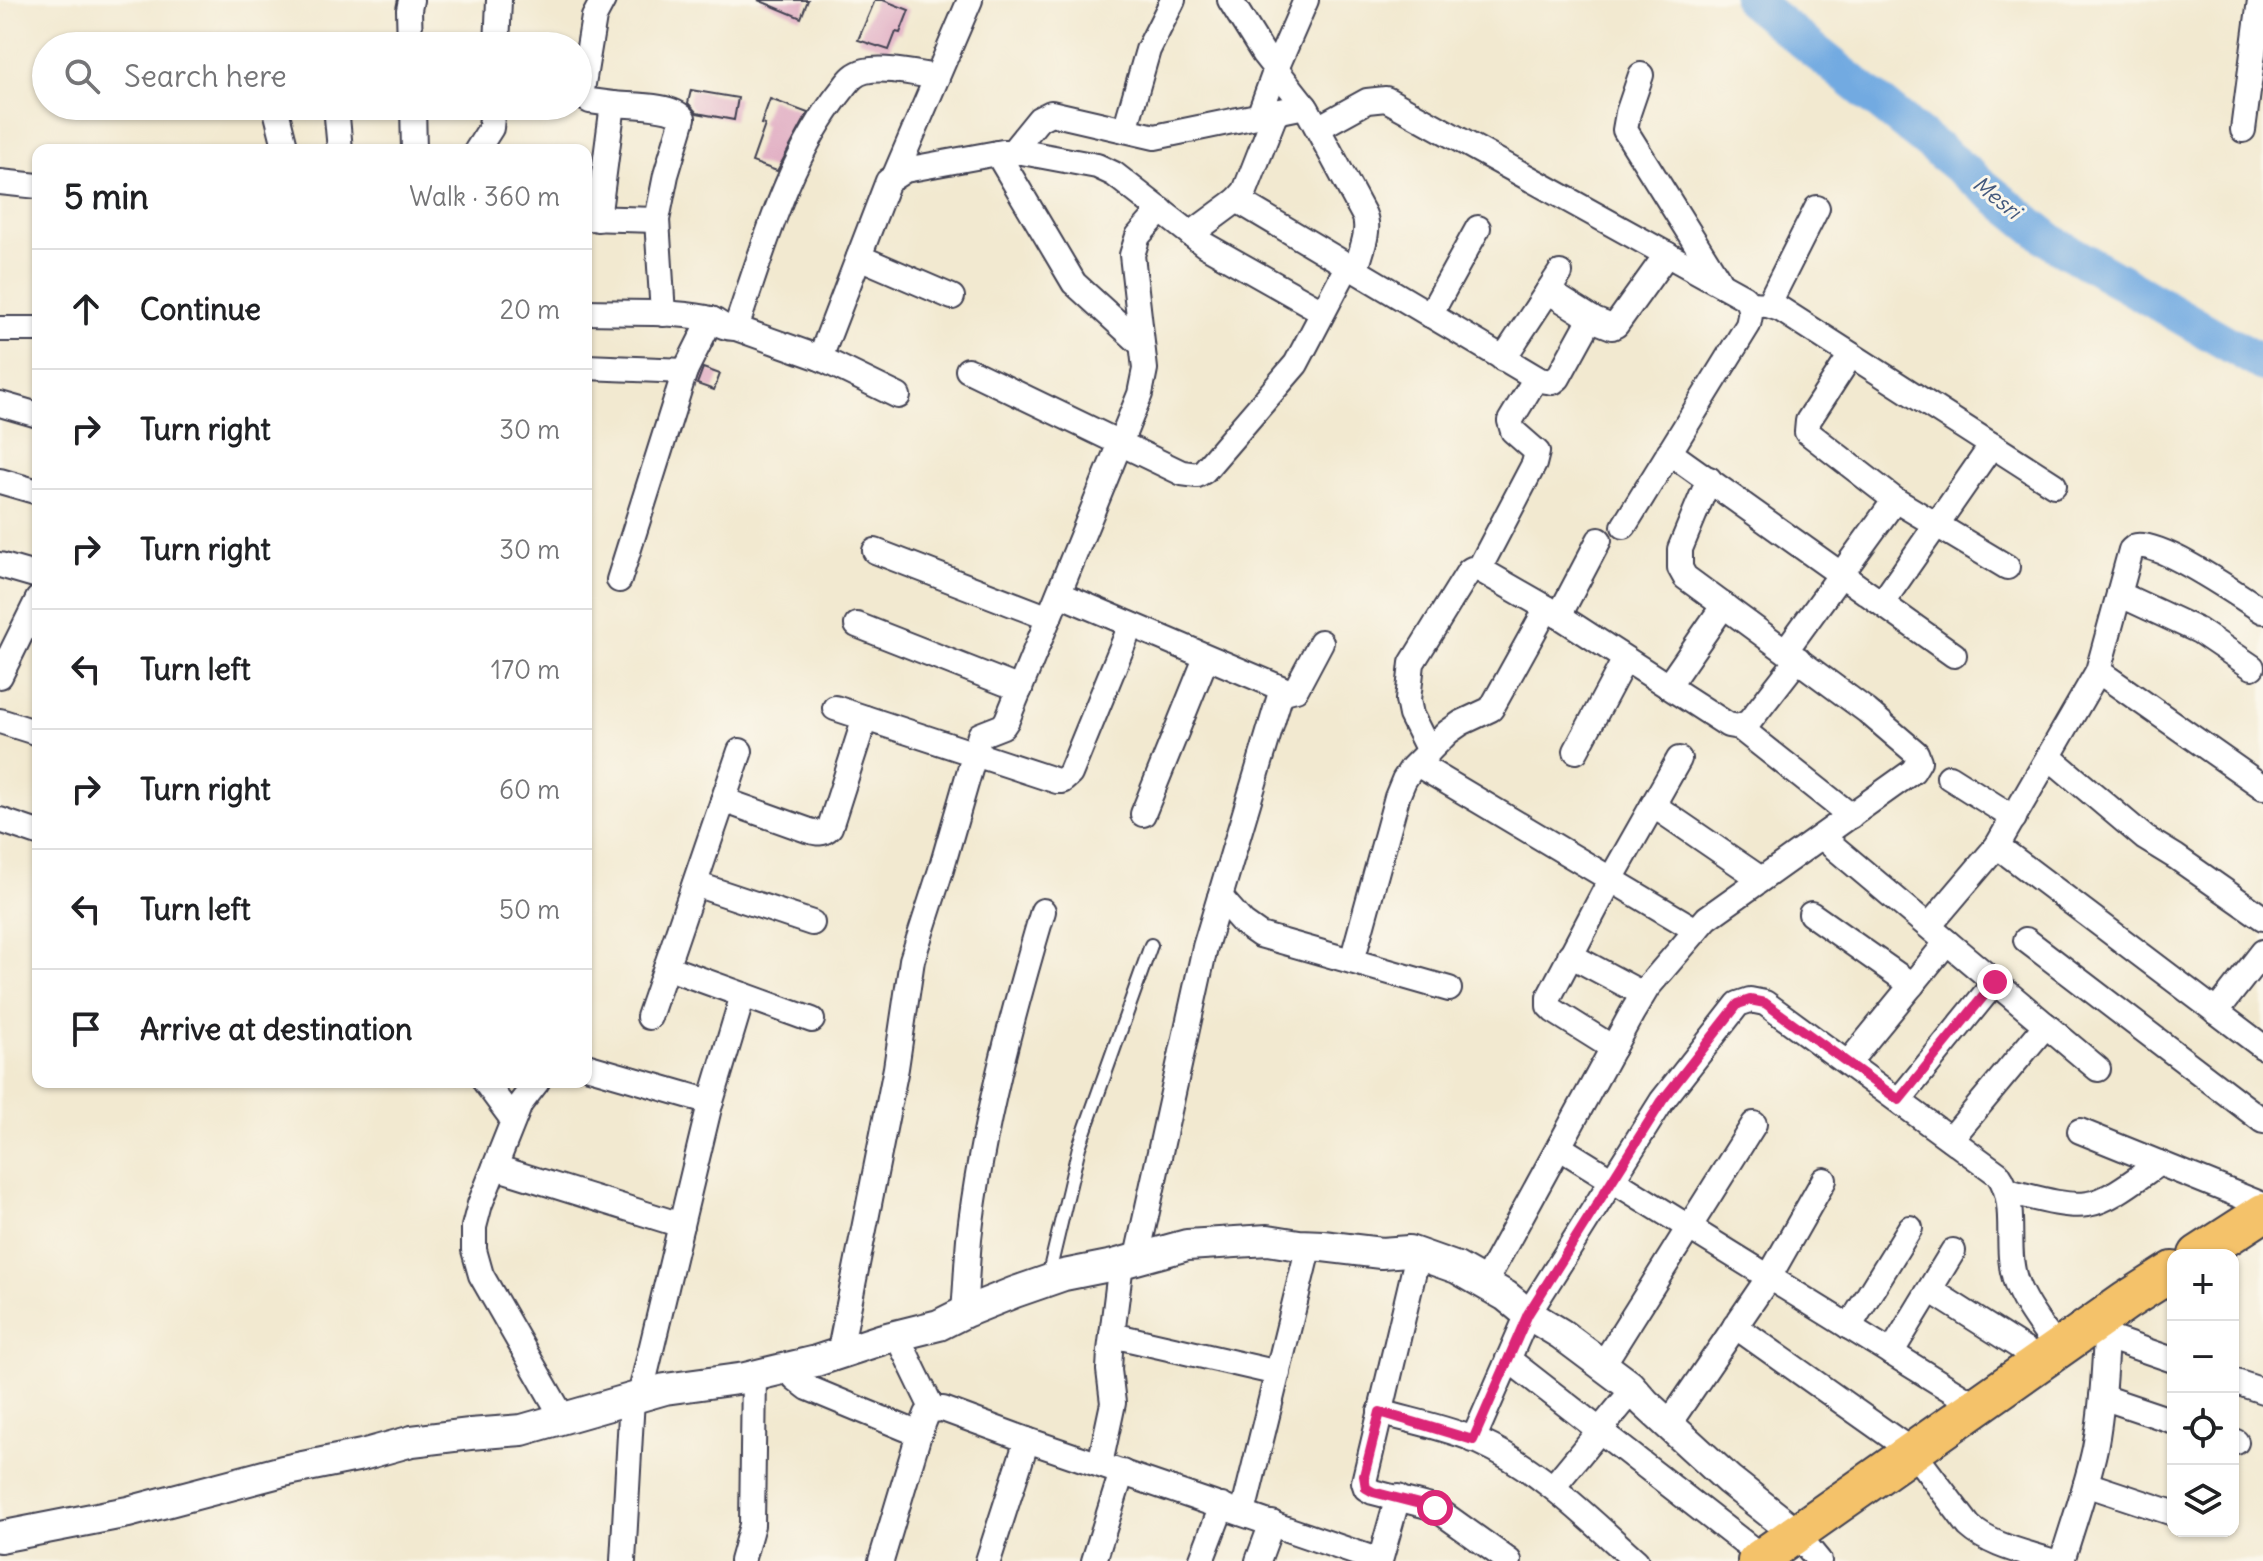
<!DOCTYPE html>
<html lang="en">
<head>
<meta charset="utf-8">
<style>
	:root { --surface:#fff; --page:#f6f6f6; --text:#202124; --muted:#757577; --line:#e0e0e0 }
	body { margin:0; font-family:Delius,sans-serif; background:var(--page); color:var(--text) }
	.controls { position:absolute; right:24px; bottom:24px; display:grid; overflow:hidden; border-radius:16px; box-shadow:0 2px 6px #0004 }
	.controls button { width:72px; height:72px; display:grid; place-items:center; padding:0; border:0; border-bottom:2px solid var(--line); background:var(--surface); color:var(--text); font:40px sans-serif }
	.stop { position:absolute; width:24px; height:24px; margin:-18px; border:6px solid #db2777; border-radius:50%; background:#fff }
	.stop.end { background:#db2777; border-color:#fff; box-shadow:0 2px 8px #0008 }
	.list { margin:0; padding:0; list-style:none }
	h2 { display:flex; justify-content:space-between; align-items:center; height:104px; margin:0; padding:0 32px; font-size:34px }
	h2 small { font-size:26px; font-weight:400; color:var(--muted) }
	.list li { display:grid; grid-template-columns:52px 1fr auto; gap:24px; align-items:center; box-sizing:border-box; height:120px; padding:0 32px; border-top:2px solid var(--line) }
	.list b { display:block; font-size:30px; white-space:nowrap }
	.list em { font-size:26px; font-style:normal; color:var(--muted) }
	.icon { flex:none; width:44px; height:44px; fill:none; stroke:currentColor; stroke-width:2; stroke-linecap:round; stroke-linejoin:round }
	.map { position:relative; flex:none; width:2263px; height:1561px; overflow:hidden }
	.search { position:absolute; background:var(--surface); box-shadow:0 2px 6px #0004; left:32px; top:32px; width:560px; height:88px; display:flex; align-items:center; gap:20px; box-sizing:border-box; padding:0 28px; border-radius:44px; color:var(--muted); font-size:30px }
	.panel { position:absolute; background:var(--surface); box-shadow:0 2px 6px #0004; left:32px; top:144px; width:560px; height:944px; border-radius:16px }
	.map>svg:first-child { display:block }
	.lines { fill:none; stroke-linecap:round; stroke-linejoin:round }
	.river { stroke:#72aae1; stroke-width:36 }
	.building { fill:#e2b1c5 }
	.service-casing { stroke:#414051; stroke-width:16 }
	.minor-casing { stroke:#414051; stroke-width:28 }
	.tertiary-casing { stroke:#414051; stroke-width:34 }
	.primary-casing { stroke:#414051; stroke-width:42 }
	.service { stroke:#fff; stroke-width:12 }
	.minor { stroke:#fff; stroke-width:24 }
	.tertiary { stroke:#fff; stroke-width:30 }
	.primary { stroke:#f4c26a; stroke-width:38 }
	.route { stroke:#db2777; stroke-width:10 }
	.labels { text-anchor:middle; dominant-baseline:central; stroke-width:6; stroke-linejoin:round; paint-order:stroke }
	.water-label { font-size:22px; font-style:italic; fill:#42587d; stroke:#fbf7ec }
</style>
</head>
<body>
<div class="map">
<svg width="2263" height="1561" viewBox="0 0 2263 1561">
	<rect width="100%" height="100%" fill="#fbf7ec"/>
	<filter id="ink" filterUnits="userSpaceOnUse"><feTurbulence type="fractalNoise" baseFrequency=".0125" numOctaves="2"/><feDisplacementMap in="SourceGraphic" scale="16" xChannelSelector="R" yChannelSelector="G"/><feConvolveMatrix kernelMatrix="1 2 1 2 8 2 1 2 1" color-interpolation-filters="sRGB"/></filter>
	<filter id="wash" filterUnits="userSpaceOnUse"><feTurbulence type="fractalNoise" baseFrequency=".006" numOctaves="4" result="noise"/><feDisplacementMap in="SourceGraphic" scale="32" xChannelSelector="R" yChannelSelector="G"/><feGaussianBlur stdDeviation="1.8" result="paint"/><feColorMatrix in="noise" values="0 0 0 0 0 0 0 0 0 0 0 0 0 0 0 0 0 1.4 0 .05"/><feComposite in="paint" operator="in"/></filter>
	<g filter="url(#wash)">
		<rect width="100%" height="100%" fill="#f2e9d0"/>
		<g class="lines">
			<path class="river" d="M1751,0L2054,243L2263,364"/>
		</g>
		<g id="blocks">
			<g class="building">
				<path d="M758,0H808L801,18Z"/>
				<path d="M875,0H883L909,10L900,33L896,32L889,50L858,40Z"/>
				<path d="M691,90L738,98L734,120L697,113L688,103Z"/>
				<path d="M770,99L808,113L777,171L752,162L765,125L761,124Z"/>
				<path d="M703,368L720,374L714,390L697,384Z"/>
			</g>
		</g>
	</g>
	<g filter="url(#ink)">
		<use href="#blocks" fill-opacity="0" stroke="#414051" stroke-width="2"/>
		<g class="lines">
			<defs>
				<path id="service" d="M1048,1277L1079,1147L1151,945"/>
				<g id="minor">
					<path d="M1230,0L1263,53L1307,109L1364,215C1371,231 1360,253 1356,270"/>
					<path d="M410,46L409,10L411,0"/>
					<path d="M497,46L499,0"/>
					<path d="M1641,75L1628,113L1625,130L1718,279"/>
					<path d="M613,104C631,106 671,104 683,118L666,175L657,220L663,314"/>
					<path d="M275,106L286,150"/>
					<path d="M336,106L340,150"/>
					<path d="M413,106L414,150"/>
					<path d="M1259,116L1276,69L1306,0"/>
					<path d="M1318,128L1367,101L1386,99L1744,297C1752,306 1751,313 1748,325L1624,526"/>
					<path d="M1125,130L1148,50L1173,0"/>
					<path d="M2243,130L2260,0"/>
					<path d="M477,150L491,128L493,106"/>
					<path d="M1013,151L1039,119L1051,113L1155,137L1305,106"/>
					<path d="M997,153L1074,283L1142,345"/>
					<path d="M895,175L970,0"/>
					<path d="M0,182L38,186"/>
					<path d="M1237,200L1540,380L1553,382L1558,378L1591,318"/>
					<path d="M586,218L657,220"/>
					<path d="M598,219L613,104L590,101L581,96L594,17L603,0"/>
					<path d="M1191,234L1237,200L1245,191L1276,112"/>
					<path d="M859,257L952,297"/>
					<path d="M1548,291L1594,320L1612,327L1616,325L1667,254"/>
					<path d="M1750,304L1768,305L1780,309L2054,485"/>
					<path d="M1768,305L1817,208"/>
					<path d="M586,312C626,313 668,311 707,318C720,320 717,328 736,328L820,358L898,396"/>
					<path d="M1430,315L1478,228"/>
					<path d="M736,328C764,247 788,157 842,90C849,81 853,74 865,71C884,66 917,74 937,77"/>
					<path d="M0,329H38"/>
					<path d="M1851,355L1808,421L1807,432L1895,500L2007,567"/>
					<path d="M820,358L888,181L905,170L1003,152H1022L1097,166L1114,174L1205,245L1322,311"/>
					<path d="M1503,359L1560,273"/>
					<path d="M586,367L685,371"/>
					<path d="M968,370L1182,473L1197,475L1204,471L1296,364L1348,265"/>
					<path d="M0,404L38,415"/>
					<path d="M1669,452L1954,655"/>
					<path d="M0,481L38,492"/>
					<path d="M875,551L1049,618"/>
					<path d="M0,565L38,576"/>
					<path d="M1479,569L1547,608L1728,725L1739,727L1749,722L1798,659"/>
					<path d="M619,580L685,371L711,319"/>
					<path d="M1059,594L1288,691L1296,689L1321,642"/>
					<path d="M2119,594L2199,631L2252,667"/>
					<path d="M1882,603L1992,445"/>
					<path d="M1559,616L1599,540"/>
					<path d="M857,625L1020,689"/>
					<path d="M1786,650L1895,500"/>
					<path d="M2098,671L2263,787"/>
					<path d="M0,676L38,599"/>
					<path d="M1668,686L1724,605"/>
					<path d="M835,708L1057,781H1062L1070,774L1131,625"/>
					<path d="M0,721L38,733"/>
					<path d="M1739,727L1851,816"/>
					<path d="M1429,751L1411,715L1408,700L1412,663L1469,571L1472,569H1479L1534,464L1537,452L1513,431L1510,421L1536,378"/>
					<path d="M1576,751L1625,659"/>
					<path d="M2049,757L2145,838L2176,857L2263,918"/>
					<path d="M1417,764L1696,930"/>
					<path d="M1949,777L2014,818"/>
					<path d="M723,800L807,830C817,833 822,835 830,827L865,718"/>
					<path d="M1653,805L1761,879"/>
					<path d="M1143,814L1206,658"/>
					<path d="M0,820L38,833"/>
					<path d="M1822,837L2098,1069"/>
					<path d="M1997,846L2263,1047"/>
					<path d="M695,884L812,923"/>
					<path d="M1220,897L1243,923L1260,935L1449,989"/>
					<path d="M1811,914L1912,985"/>
					<path d="M1929,926L1997,846L2098,671L2131,550L2136,546C2163,542 2238,595 2263,611"/>
					<path d="M2026,940L2263,1121"/>
					<path d="M1570,955L1643,994"/>
					<path d="M1352,961L1397,797L1404,780L1412,768L1448,732L1461,723L1491,709L1547,608"/>
					<path d="M666,967L812,1020"/>
					<path d="M2216,1012L2263,952"/>
					<path d="M649,1017L740,751"/>
					<path d="M1613,1048L1554,1011L1549,1006V997L1611,879L1679,759"/>
					<path d="M1848,1063L1947,942"/>
					<path d="M586,1066L711,1102"/>
					<path d="M485,1082L513,1120"/>
					<path d="M537,1082L520,1104L480,1204L474,1227V1250L481,1275L563,1418"/>
					<path d="M1899,1100L1995,982"/>
					<path d="M2080,1131L2263,1205"/>
					<path d="M1951,1139L2046,1025"/>
					<path d="M1559,1147L1977,1406"/>
					<path d="M495,1167L681,1225"/>
					<path d="M2007,1191C2029,1196 2065,1208 2088,1204C2110,1201 2140,1176 2159,1163"/>
					<path d="M1418,1254L1364,1482L1366,1488L1373,1492L1435,1508L1509,1561"/>
					<path d="M1137,1257L1205,947L1282,689"/>
					<path d="M1484,1284L1632,1013L1647,988L1707,918L1913,771L1919,761L1916,753L1867,711L1685,577L1680,568V549L1709,479"/>
					<path d="M1930,1290L2042,1361"/>
					<path d="M964,1312C966,1288 967,1263 969,1239C981,1130 1012,1016 1043,911"/>
					<path d="M1735,1326L1913,1452L1969,1526C1991,1546 2024,1552 2051,1561"/>
					<path d="M1849,1327L1910,1228"/>
					<path d="M2092,1332L2173,1360"/>
					<path d="M1112,1335L1278,1373"/>
					<path d="M897,1336L933,1410"/>
					<path d="M1891,1353L1953,1251"/>
					<path d="M839,1355L896,1068L912,960L941,870L980,735L1003,726L1007,720L1140,394L1145,369L1132,255L1138,236L1161,210"/>
					<path d="M1508,1359L1762,1557"/>
					<path d="M790,1366L795,1378L808,1388L919,1434"/>
					<path d="M1602,1366L1754,1124"/>
					<path d="M2233,1381L2263,1391"/>
					<path d="M640,1396L709,1108L743,995"/>
					<path d="M2102,1397L2173,1421"/>
					<path d="M1380,1412C1411,1421 1452,1429 1480,1442C1540,1469 1588,1518 1636,1561"/>
					<path d="M1668,1425L1769,1277L1824,1180"/>
					<path d="M1473,1440L1528,1314L1662,1101L1738,1004L1750,1000L1765,1003L1998,1174C2019,1203 2004,1245 2015,1279C2023,1304 2043,1328 2058,1350"/>
					<path d="M2233,1441L2236,1442"/>
					<path d="M1100,1464L1113,1403L1109,1370L1110,1351L1121,1263"/>
					<path d="M2086,1484L2173,1513"/>
					<path d="M1553,1487L1633,1390"/>
					<path d="M1243,1513L1309,1245"/>
					<path d="M1796,1533L1819,1561"/>
					<path d="M623,1561L632,1398"/>
					<path d="M742,1561L752,1525L754,1375"/>
					<path d="M881,1561L919,1434L927,1414L931,1410L943,1409L1027,1440L1380,1561"/>
					<path d="M988,1561L1027,1440"/>
					<path d="M1094,1561L1122,1472"/>
					<path d="M1201,1561L1222,1506"/>
					<path d="M1258,1561L1272,1523"/>
					<path d="M1380,1561L1398,1497"/>
					<path d="M2062,1561C2073,1524 2087,1486 2095,1448C2102,1411 2104,1374 2106,1337"/>
				</g>
				<path id="tertiary" d="M0,1537L128,1512L283,1471L362,1455L412,1441L470,1434L522,1430L665,1389L745,1378L816,1361L883,1339L939,1325L965,1312L1015,1292L1064,1275L1114,1265L1187,1245L1268,1240L1299,1245L1323,1246L1381,1253L1409,1251L1457,1268L1506,1296L1528,1314L1561,1334L1629,1385L1645,1403L1729,1480L1796,1533"/>
				<g id="primary">
					<path d="M2198,1255L2263,1213"/>
					<path d="M1757,1561L2126,1301L2173,1271"/>
				</g>
			</defs>
			<use href="#service" class="service-casing"/>
			<use href="#minor" class="minor-casing"/>
			<use href="#tertiary" class="tertiary-casing"/>
			<use href="#primary" class="primary-casing"/>
			<use href="#service" class="service"/>
			<use href="#minor" class="minor"/>
			<use href="#tertiary" class="tertiary"/>
			<use href="#primary" class="primary"/>
		</g>
	</g>
	<g class="lines" filter="url(#ink)">
		<path class="route" d="M1435,1508L1373,1492L1366,1488L1364,1476L1380,1412L1473,1440L1528,1314L1662,1101L1738,1004L1750,1000L1765,1003L1899,1100L1995,982"/>
	</g>
	<g class="labels">
		<g class="water-label">
			<text transform="translate(1997 197) rotate(39)">Mesri</text>
		</g>
	</g>
</svg>
<div class="controls">
<button>+</button>
<button>−</button>
<button><svg class="icon" aria-label="locate" viewBox="0 0 24 24"><circle cx="12" cy="12" r="6"/><path d="M12 2v4M12 18v4M2 12h4M18 12h4"/></svg></button>
<button><svg class="icon" aria-label="layers" viewBox="0 0 24 24"><path d="M12 4l9 5-9 5-9-5zM3 14l9 5 9-5"/></svg></button>
</div>
<div class="stop" style="left:1435px;top:1508px"></div>
<div class="stop end" style="left:1995px;top:982px"></div>
<div class="search"><svg class="icon" aria-label="search" viewBox="0 0 24 24"><circle cx="10" cy="10" r="6"/><path d="M15 15l6 6"/></svg>Search here</div>
<section class="panel">
<h2>5 min<small>Walk · 360 m</small></h2>
<ul class="list">
<li><svg class="icon" aria-label="ahead" viewBox="0 0 24 24"><path d="M12 20V5M6 11l6-6 6 6"/></svg><div><b>Continue</b></div><em>20 m</em></li>
<li><svg class="icon" aria-label="right" viewBox="0 0 24 24"><path d="M7 20v-9h11M14 6l5 5-5 5"/></svg><div><b>Turn right</b></div><em>30 m</em></li>
<li><svg class="icon" aria-label="right" viewBox="0 0 24 24"><path d="M7 20v-9h11M14 6l5 5-5 5"/></svg><div><b>Turn right</b></div><em>30 m</em></li>
<li><svg class="icon" aria-label="left" viewBox="0 0 24 24"><path d="M17 20v-9H6M10 6l-5 5 5 5"/></svg><div><b>Turn left</b></div><em>170 m</em></li>
<li><svg class="icon" aria-label="right" viewBox="0 0 24 24"><path d="M7 20v-9h11M14 6l5 5-5 5"/></svg><div><b>Turn right</b></div><em>60 m</em></li>
<li><svg class="icon" aria-label="left" viewBox="0 0 24 24"><path d="M17 20v-9H6M10 6l-5 5 5 5"/></svg><div><b>Turn left</b></div><em>50 m</em></li>
<li><svg class="icon" aria-label="arrive" viewBox="0 0 24 24"><path d="M6 21V4h12l-3 4 3 4H6"/></svg><div><b>Arrive at destination</b></div></li>
</ul>
</section>
</div>
</body>
</html>
